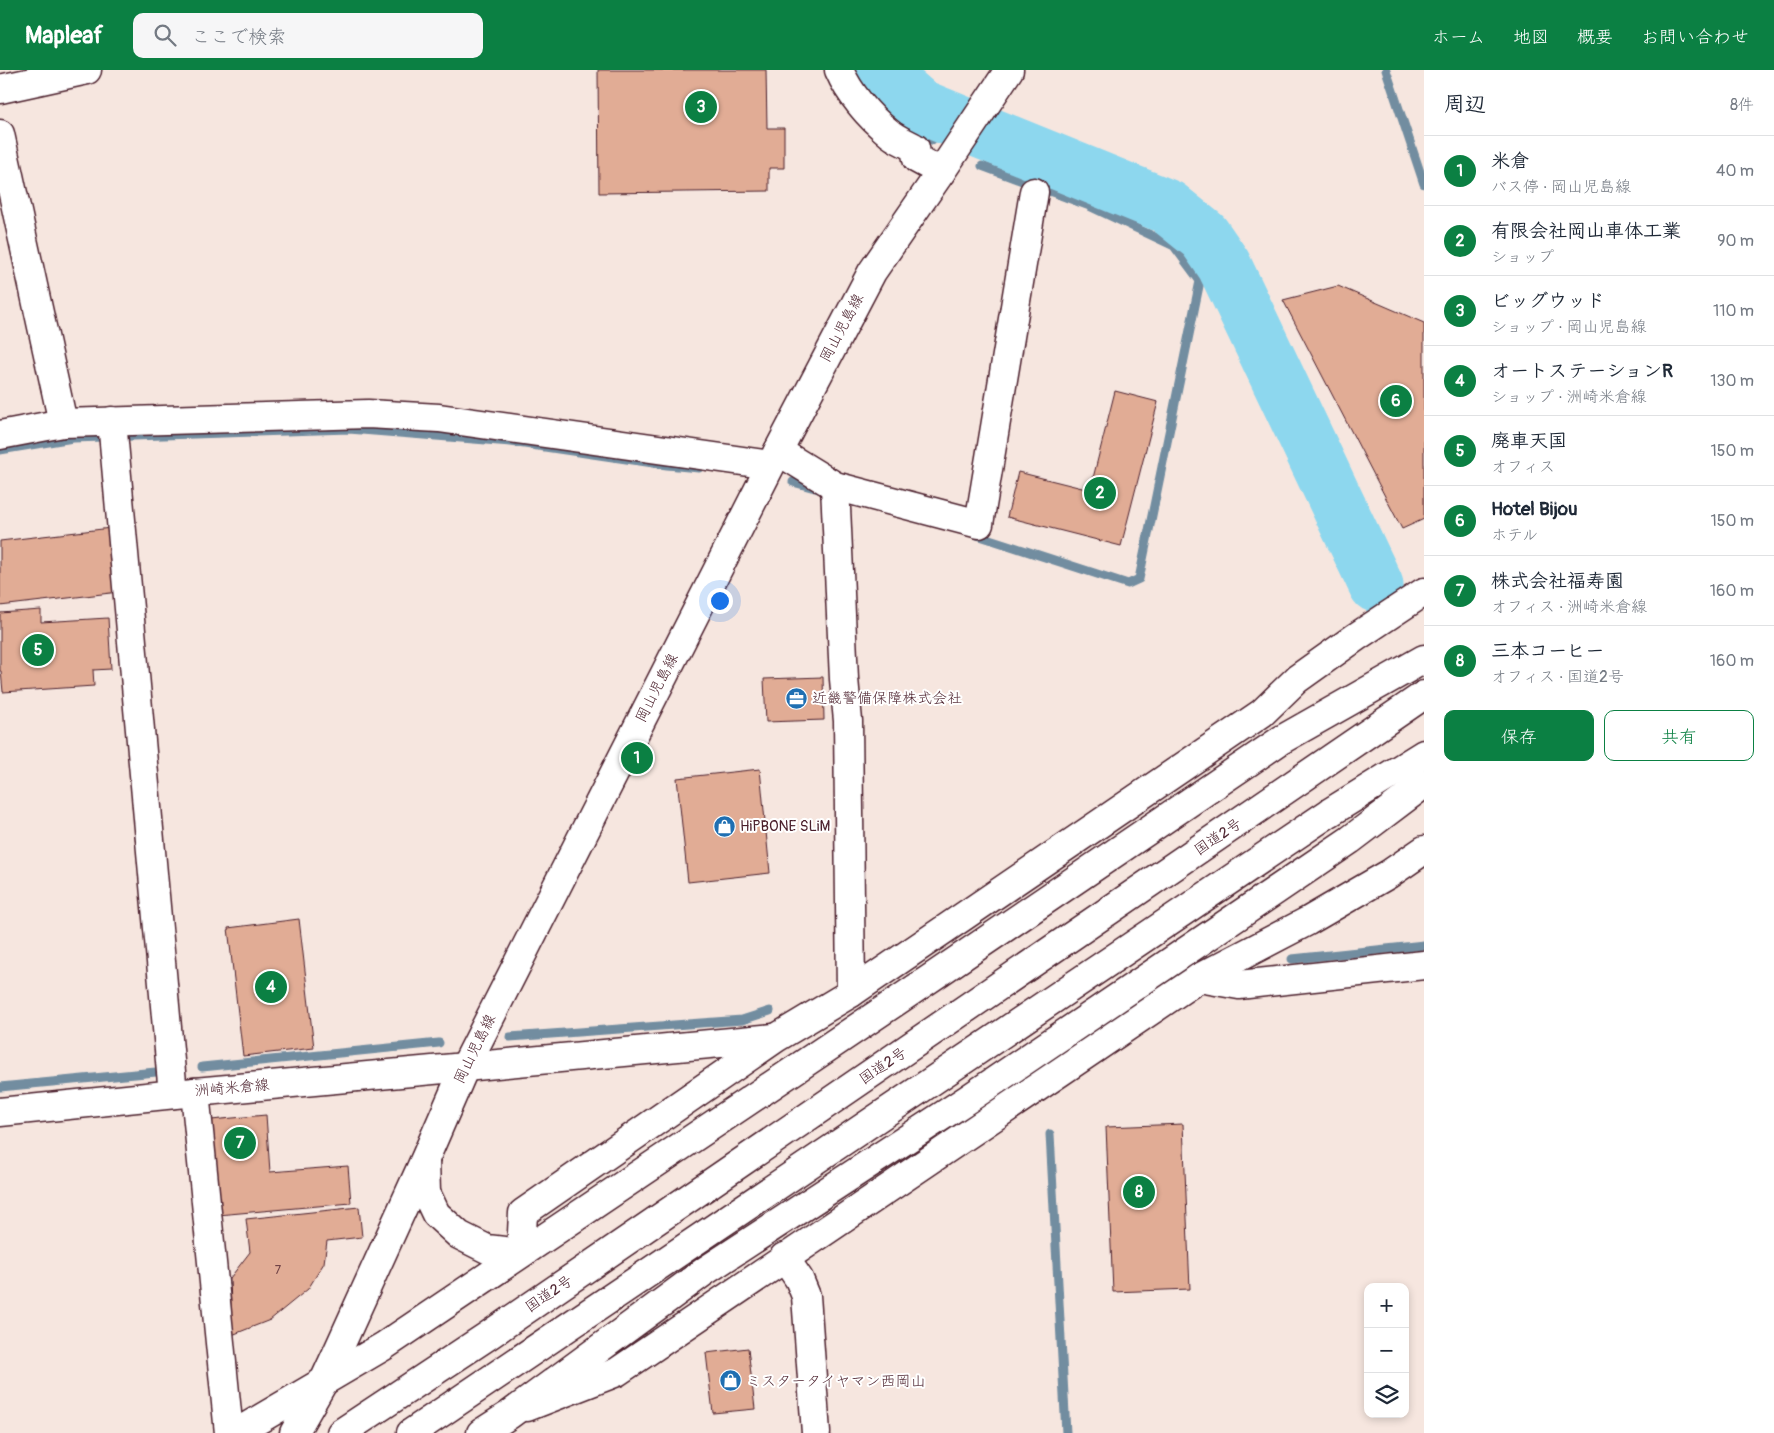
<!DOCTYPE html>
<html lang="ja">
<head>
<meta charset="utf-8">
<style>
	:root { --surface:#fff; --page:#f6f6f7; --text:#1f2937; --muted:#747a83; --line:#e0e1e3; --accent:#0b8043 }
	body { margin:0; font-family:Pangolin,"Klee One",sans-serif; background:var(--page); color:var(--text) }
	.controls { position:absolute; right:15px; bottom:15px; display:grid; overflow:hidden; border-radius:10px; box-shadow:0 2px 8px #0003 }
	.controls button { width:45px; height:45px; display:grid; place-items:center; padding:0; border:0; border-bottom:1px solid var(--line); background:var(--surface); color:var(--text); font:25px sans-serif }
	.you { position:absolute; left:719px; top:530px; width:18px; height:18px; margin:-12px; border:4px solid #fff; border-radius:50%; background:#1a73e8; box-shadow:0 0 0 8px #1a73e833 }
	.badge { display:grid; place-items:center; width:32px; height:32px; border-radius:50%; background:var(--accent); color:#fff; font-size:16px; font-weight:700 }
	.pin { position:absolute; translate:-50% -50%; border:2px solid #fff; box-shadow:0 1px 5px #0006 }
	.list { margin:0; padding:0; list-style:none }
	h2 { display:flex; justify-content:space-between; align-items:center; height:65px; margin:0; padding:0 20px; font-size:21px }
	h2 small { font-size:16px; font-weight:400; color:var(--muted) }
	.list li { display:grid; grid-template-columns:32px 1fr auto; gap:15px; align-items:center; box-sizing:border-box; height:70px; padding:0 20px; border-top:1px solid var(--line) }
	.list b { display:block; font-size:19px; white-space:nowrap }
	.list p { margin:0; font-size:16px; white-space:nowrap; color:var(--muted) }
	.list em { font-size:16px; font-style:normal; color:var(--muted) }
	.actions { display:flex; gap:10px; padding:15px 20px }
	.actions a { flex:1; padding:11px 0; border:1px solid var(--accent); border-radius:10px; text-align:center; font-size:18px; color:var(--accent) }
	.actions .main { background:var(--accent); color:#fff }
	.icon { flex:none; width:28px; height:28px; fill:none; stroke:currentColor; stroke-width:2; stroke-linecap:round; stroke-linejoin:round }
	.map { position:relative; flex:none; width:1424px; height:1363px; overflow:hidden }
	header { display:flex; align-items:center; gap:30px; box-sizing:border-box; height:70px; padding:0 25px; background:var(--accent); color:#fff }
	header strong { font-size:24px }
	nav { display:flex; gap:28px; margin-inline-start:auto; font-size:18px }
	.search { width:350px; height:45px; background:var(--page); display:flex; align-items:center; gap:12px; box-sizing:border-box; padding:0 18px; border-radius:10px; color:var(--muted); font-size:19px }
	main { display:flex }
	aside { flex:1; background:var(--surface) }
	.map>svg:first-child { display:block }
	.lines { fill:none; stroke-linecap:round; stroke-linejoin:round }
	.stream { stroke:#728da0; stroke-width:9 }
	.river { stroke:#8dd7ee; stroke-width:55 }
	.building { fill:#e1ac95; stroke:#4a1f2b }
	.street-casing { stroke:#4a1f2b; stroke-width:31 }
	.secondary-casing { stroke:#4a1f2b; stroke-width:31 }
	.primary-casing { stroke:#4a1f2b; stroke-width:31 }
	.highway-casing { stroke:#4a1f2b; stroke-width:31 }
	.street { stroke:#fff; stroke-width:28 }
	.secondary { stroke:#fff; stroke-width:28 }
	.primary { stroke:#fff; stroke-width:28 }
	.highway { stroke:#fff; stroke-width:28 }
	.labels { text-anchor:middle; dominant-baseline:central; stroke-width:4; stroke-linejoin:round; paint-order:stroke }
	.number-label { font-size:12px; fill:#704246 }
	.street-label { font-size:15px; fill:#4a1f2b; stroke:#fff }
	.poi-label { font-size:15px; fill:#4a1f2b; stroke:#fff; text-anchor:start }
</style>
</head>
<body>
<header>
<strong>Mapleaf</strong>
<div class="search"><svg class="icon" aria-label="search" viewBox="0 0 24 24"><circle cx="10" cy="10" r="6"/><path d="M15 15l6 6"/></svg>ここで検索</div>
<nav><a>ホーム</a><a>地図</a><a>概要</a><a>お問い合わせ</a></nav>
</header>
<main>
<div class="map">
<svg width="1424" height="1363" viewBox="0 0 1424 1363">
	<rect width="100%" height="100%" fill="#f6e6df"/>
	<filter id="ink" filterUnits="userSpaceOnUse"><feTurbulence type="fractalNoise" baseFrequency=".02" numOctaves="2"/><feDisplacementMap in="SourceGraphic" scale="10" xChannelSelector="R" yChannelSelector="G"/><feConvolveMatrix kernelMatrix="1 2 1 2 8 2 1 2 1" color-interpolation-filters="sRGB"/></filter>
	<g filter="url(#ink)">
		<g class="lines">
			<g class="stream">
				<path d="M1386,0L1424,114"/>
				<path d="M880,40L932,70"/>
				<path d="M0,380L73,368L349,359L511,372L667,395L699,398"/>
				<path d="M793,412L822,420"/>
				<path d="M974,464L1128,514L1139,509L1200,211L1174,176L1087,135L982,96"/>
				<path d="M1292,889L1424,875"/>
				<path d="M510,967L742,950L770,941"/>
				<path d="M202,997L439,973"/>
				<path d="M0,1017L156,1002"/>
				<path d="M1050,1064L1066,1363"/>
			</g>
			<path class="river" d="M878,0L919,36L1168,137L1204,166L1224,195L1376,515"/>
		</g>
		<g class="building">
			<path d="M598,0H766L767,58H784V98H769V121L599,123Z"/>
			<path d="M1338,216L1424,253V449L1402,459L1283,230Z"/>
			<path d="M1115,321L1158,332L1121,476L1007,447L1018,402L1090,420Z"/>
			<path d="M111,458L119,522L0,536V471Z"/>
			<path d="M41,540V552L108,548L111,599L93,600L94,616L3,622L1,601H0V543Z"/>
			<path d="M823,607L824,650L766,652L764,609Z"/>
			<path d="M760,699L770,803L688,812L677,708Z"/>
			<path d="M299,849L314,978L243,986L228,858Z"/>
			<path d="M266,1045L270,1102L348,1096L351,1133L218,1145L211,1050Z"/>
			<path d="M1183,1054L1190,1219L1113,1222L1106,1057Z"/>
			<path d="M359,1137L362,1167L327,1171L324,1193L308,1219L270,1250L232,1265L230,1208L250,1182L246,1149Z"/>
			<path d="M748,1278L755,1339L713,1343L706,1283Z"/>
		</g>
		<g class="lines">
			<defs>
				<g id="street">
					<path d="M839,0C849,23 868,46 888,62C895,69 907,73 915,78L917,89L941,102"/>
					<path d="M0,19L87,0"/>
					<path d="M0,64L63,353"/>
					<path d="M112,351L173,1024"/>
					<path d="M0,365L63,353L368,344L439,348L770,395"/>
					<path d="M778,381L835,416L979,454L1034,122"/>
					<path d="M835,416L844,609L848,651L851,923"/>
					<path d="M1199,908L1239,915L1424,895"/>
					<path d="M465,997L774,968"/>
					<path d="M195,1022L229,1363"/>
					<path d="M521,1183L523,1143L776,968L851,923L1262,643L1297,609L1356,567L1424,522"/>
					<path d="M784,1187L799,1209L806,1226L816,1363"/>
					<path d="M527,1337L617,1302L1199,908L1308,851L1389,804L1424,780"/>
				</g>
				<path id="secondary" d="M0,1042L195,1022L465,997"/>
				<g id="primary">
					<path d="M425,1090L426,1123L436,1144L459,1165L487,1179L521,1183"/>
					<path d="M294,1363L324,1311L336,1285L425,1089L465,997L778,381L872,202L941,102L1009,0"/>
				</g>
				<g id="highway">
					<path d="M236,1363L384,1276L897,931L1281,670L1424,589"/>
					<path d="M341,1363L486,1267L1424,625"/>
					<path d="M411,1363L1329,743L1424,684"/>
					<path d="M481,1363L509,1345L705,1201L968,1029L1350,770L1424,714"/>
				</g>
			</defs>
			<use href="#street" class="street-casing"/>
			<use href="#secondary" class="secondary-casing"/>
			<use href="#primary" class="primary-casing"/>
			<use href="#highway" class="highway-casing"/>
			<use href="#street" class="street"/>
			<use href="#secondary" class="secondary"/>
			<use href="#primary" class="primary"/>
			<use href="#highway" class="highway"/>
		</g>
	</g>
	<defs>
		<symbol id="office-disc" viewBox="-11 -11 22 22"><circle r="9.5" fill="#1f6fb2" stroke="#fff"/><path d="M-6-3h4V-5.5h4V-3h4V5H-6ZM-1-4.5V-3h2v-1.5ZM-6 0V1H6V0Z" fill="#fff"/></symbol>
		<symbol id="shop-disc" viewBox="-11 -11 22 22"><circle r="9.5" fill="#1f6fb2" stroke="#fff"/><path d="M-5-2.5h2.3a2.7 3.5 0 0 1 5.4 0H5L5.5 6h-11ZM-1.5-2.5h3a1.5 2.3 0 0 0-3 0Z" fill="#fff"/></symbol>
	</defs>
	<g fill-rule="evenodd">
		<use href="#office-disc" x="784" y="616" width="25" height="25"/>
		<use href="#shop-disc" x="712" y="744" width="25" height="25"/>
		<use href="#shop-disc" x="718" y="1298" width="25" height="25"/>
	</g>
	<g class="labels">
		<g class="number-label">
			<text x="278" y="1200">7</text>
		</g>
		<g class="street-label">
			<text transform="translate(842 258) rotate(-62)">岡山児島線</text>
			<text transform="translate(657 618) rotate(-63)">岡山児島線</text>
			<text transform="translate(1218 767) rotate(-34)">国道2号</text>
			<text transform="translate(475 979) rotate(-64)">岡山児島線</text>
			<text transform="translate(883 996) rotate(-34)">国道2号</text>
			<text transform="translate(232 1018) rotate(-5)">洲崎米倉線</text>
			<text transform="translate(549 1224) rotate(-34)">国道2号</text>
		</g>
		<g class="poi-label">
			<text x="812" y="628">近畿警備保障株式会社</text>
			<text x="740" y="756">HiPBONE SLiM</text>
			<text x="746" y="1311">ミスタータイヤマン西岡山</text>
		</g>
	</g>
</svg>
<div class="controls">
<button>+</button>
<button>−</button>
<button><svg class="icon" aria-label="layers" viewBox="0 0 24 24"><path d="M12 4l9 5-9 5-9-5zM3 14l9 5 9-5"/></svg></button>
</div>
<div class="you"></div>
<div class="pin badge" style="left:637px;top:688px">1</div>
<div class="pin badge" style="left:1100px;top:423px">2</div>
<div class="pin badge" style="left:701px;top:37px">3</div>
<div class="pin badge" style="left:271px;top:917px">4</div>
<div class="pin badge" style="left:38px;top:580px">5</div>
<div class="pin badge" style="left:1396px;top:331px">6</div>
<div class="pin badge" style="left:240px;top:1073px">7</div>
<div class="pin badge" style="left:1139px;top:1122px">8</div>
</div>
<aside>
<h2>周辺<small>8件</small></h2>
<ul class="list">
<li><span class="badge">1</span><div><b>米倉</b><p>バス停 · 岡山児島線</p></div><em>40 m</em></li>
<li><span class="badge">2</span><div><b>有限会社岡山車体工業</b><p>ショップ</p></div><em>90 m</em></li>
<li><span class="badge">3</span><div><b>ビッグウッド</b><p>ショップ · 岡山児島線</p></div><em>110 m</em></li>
<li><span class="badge">4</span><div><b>オートステーションR</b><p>ショップ · 洲崎米倉線</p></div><em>130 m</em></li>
<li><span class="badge">5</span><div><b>廃車天国</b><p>オフィス</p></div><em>150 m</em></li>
<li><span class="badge">6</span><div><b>Hotel Bijou</b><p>ホテル</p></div><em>150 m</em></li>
<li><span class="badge">7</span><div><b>株式会社福寿園</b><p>オフィス · 洲崎米倉線</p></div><em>160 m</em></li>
<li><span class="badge">8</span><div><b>三本コーヒー</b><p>オフィス · 国道2号</p></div><em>160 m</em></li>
</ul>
<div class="actions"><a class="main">保存</a><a>共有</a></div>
</aside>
</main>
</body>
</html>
